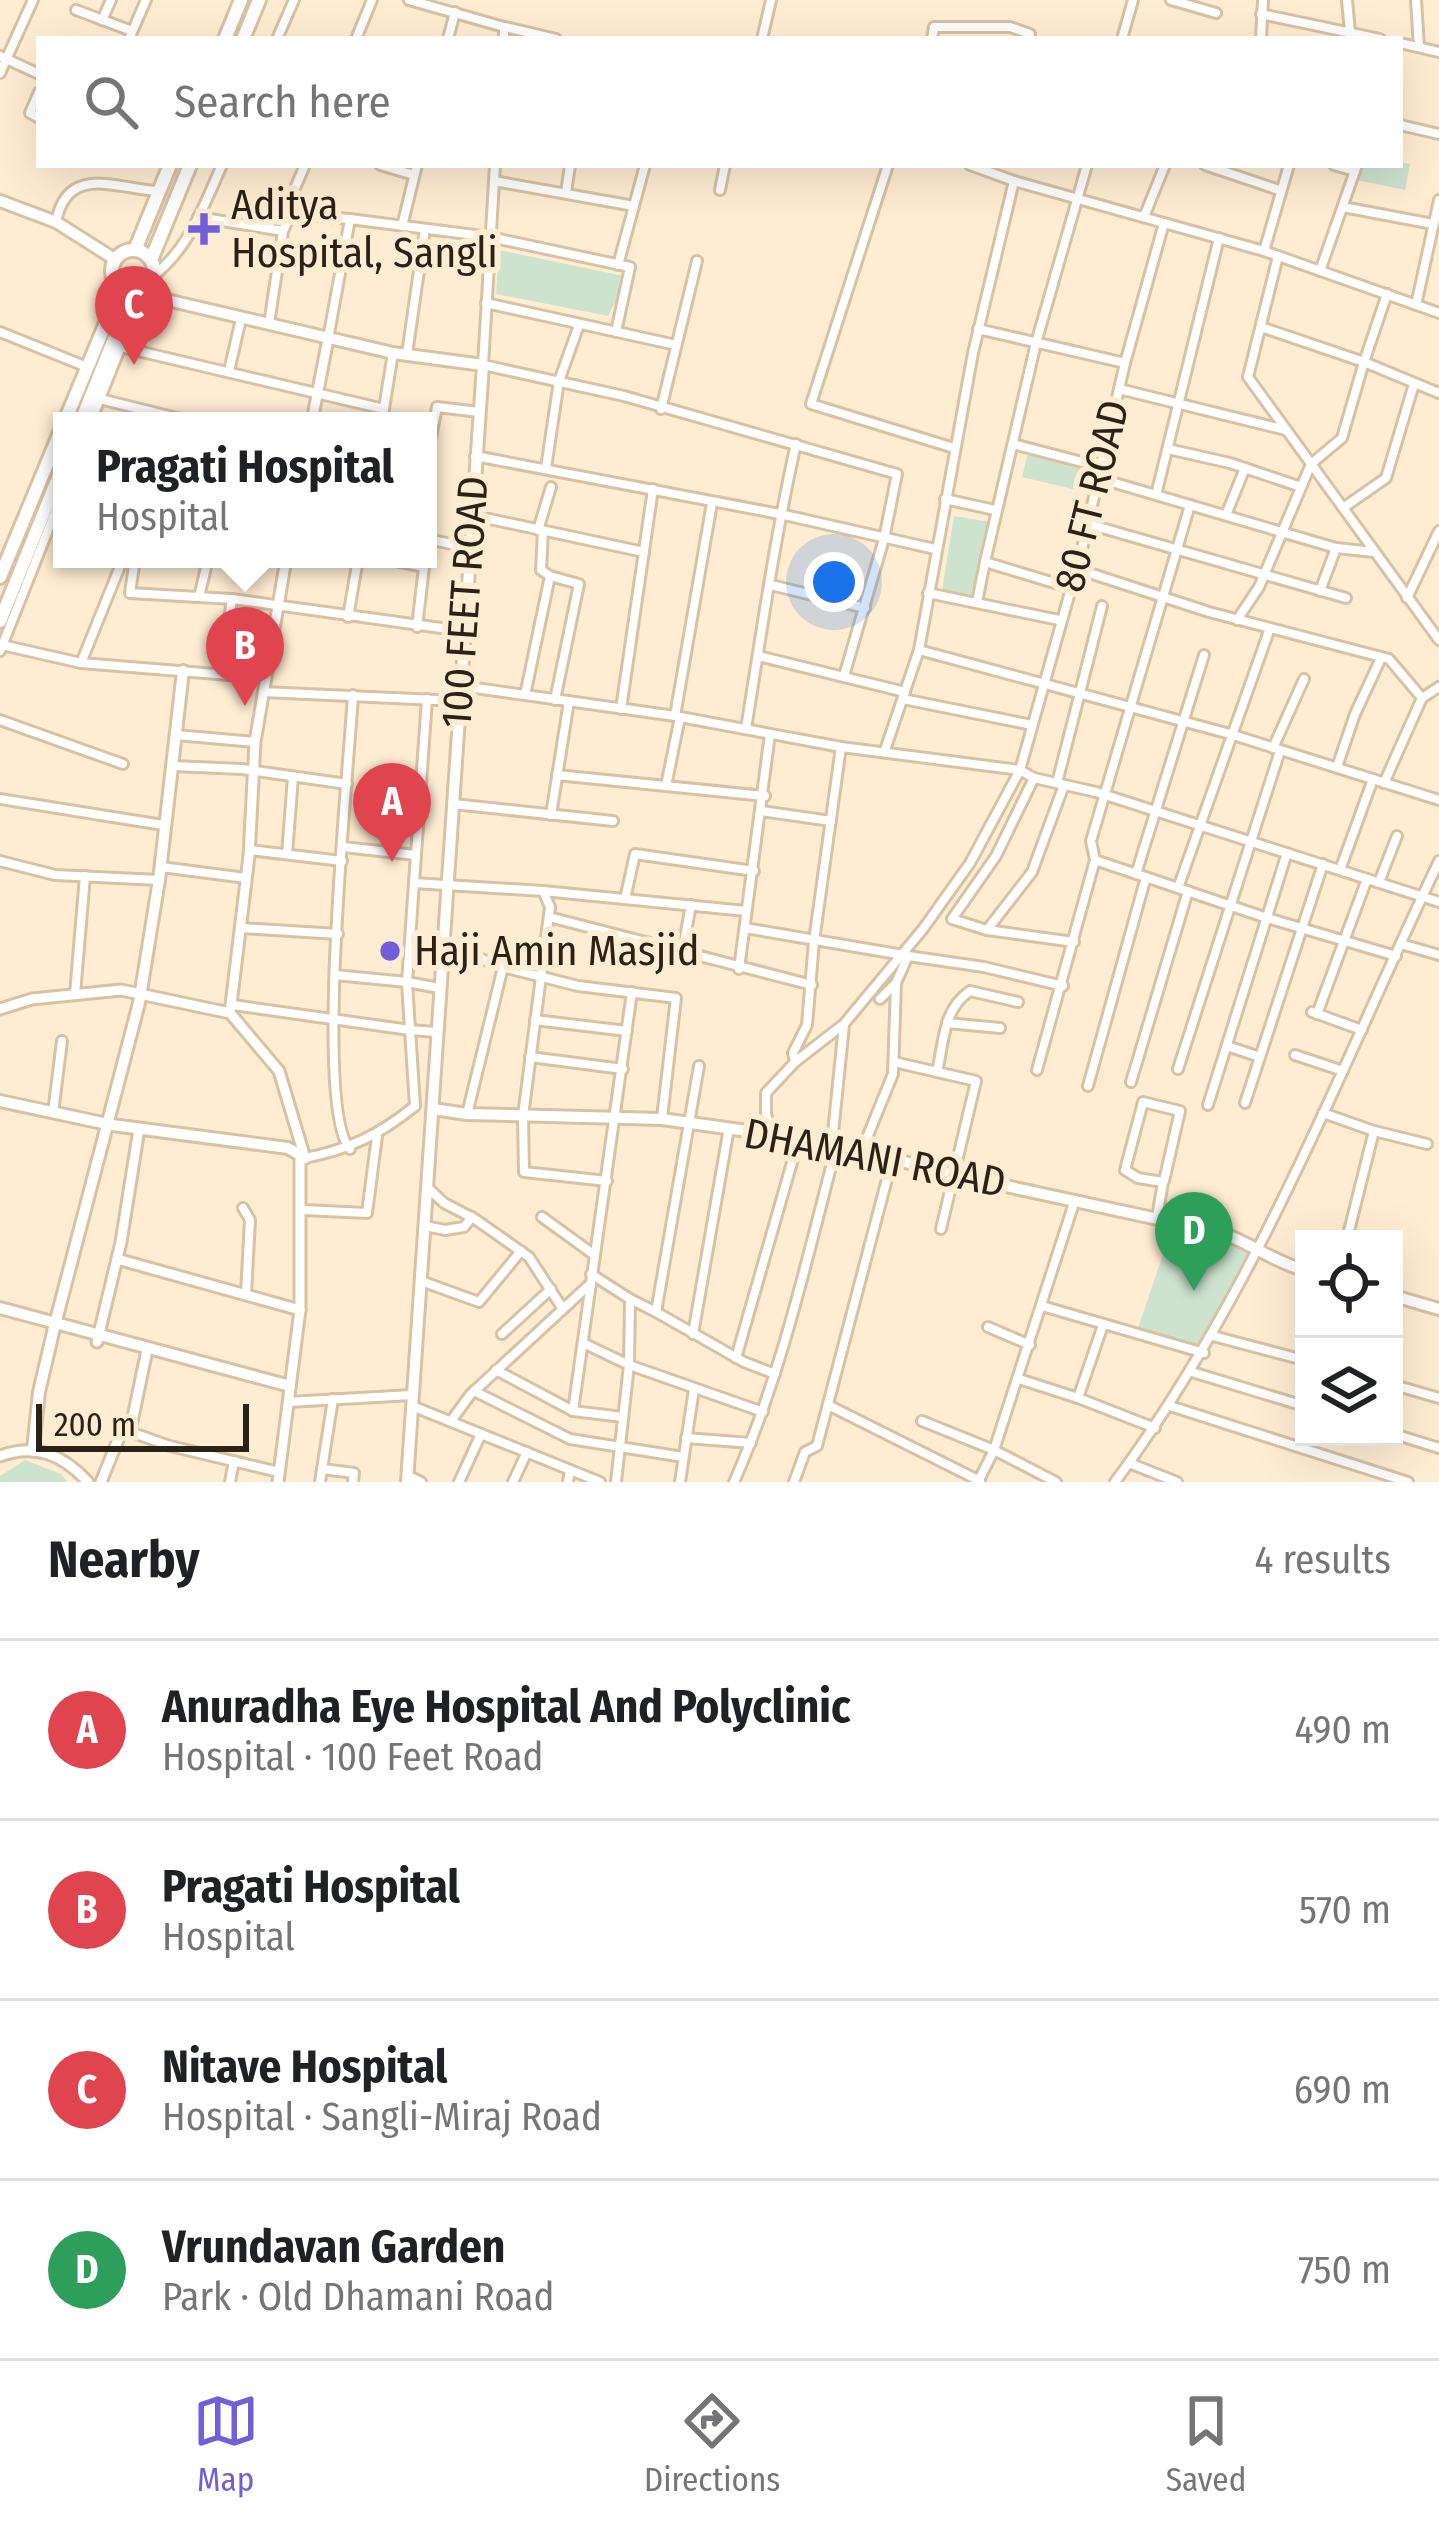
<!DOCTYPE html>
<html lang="en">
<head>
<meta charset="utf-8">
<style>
	:root { --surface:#fff; --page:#f6f6f6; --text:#202124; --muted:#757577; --line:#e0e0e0; --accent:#725ed8 }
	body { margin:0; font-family:"Fira Sans Condensed",sans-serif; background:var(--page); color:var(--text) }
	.controls { position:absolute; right:36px; bottom:36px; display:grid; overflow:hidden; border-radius:0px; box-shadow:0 12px 48px #0002 }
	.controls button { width:108px; height:108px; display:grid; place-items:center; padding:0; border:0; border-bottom:3px solid var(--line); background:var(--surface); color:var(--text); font:60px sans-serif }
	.scale { position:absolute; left:36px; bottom:30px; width:213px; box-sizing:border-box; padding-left:12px; border:6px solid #2a2216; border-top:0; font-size:33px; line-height:42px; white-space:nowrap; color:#2a2216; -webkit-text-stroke:9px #ffedd3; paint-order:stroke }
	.you { position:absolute; left:834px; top:582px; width:42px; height:42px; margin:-30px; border:9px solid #fff; border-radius:50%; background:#1a73e8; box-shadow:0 0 0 18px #1a73e833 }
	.badge { display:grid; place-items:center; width:78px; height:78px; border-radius:50%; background:var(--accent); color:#fff; font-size:39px; font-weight:700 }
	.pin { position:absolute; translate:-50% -99px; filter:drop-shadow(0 3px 6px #0008) }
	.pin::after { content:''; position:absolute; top:63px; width:42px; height:36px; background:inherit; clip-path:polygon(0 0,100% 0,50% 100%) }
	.popup { position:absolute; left:53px; top:412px; width:384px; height:156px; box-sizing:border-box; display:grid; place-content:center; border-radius:0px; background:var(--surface); filter:drop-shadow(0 3px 9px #0005); font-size:39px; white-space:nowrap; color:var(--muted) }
	.popup b { font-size:45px; color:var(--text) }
	.popup::after { content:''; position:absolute; left:50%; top:100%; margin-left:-24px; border:24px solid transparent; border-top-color:var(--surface) }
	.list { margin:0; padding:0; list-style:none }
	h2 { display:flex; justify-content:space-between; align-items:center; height:156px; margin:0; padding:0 48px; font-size:51px }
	h2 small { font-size:39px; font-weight:400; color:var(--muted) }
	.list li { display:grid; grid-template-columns:78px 1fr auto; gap:36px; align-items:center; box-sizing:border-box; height:180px; padding:0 48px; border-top:3px solid var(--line) }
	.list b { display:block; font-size:45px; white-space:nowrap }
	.list p { margin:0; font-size:39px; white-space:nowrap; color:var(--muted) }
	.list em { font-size:39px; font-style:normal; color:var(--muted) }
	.icon { flex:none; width:66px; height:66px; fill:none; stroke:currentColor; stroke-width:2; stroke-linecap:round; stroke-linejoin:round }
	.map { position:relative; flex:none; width:1439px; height:1482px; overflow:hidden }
	.search { position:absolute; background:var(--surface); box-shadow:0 12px 48px #0002; left:36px; right:36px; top:36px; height:132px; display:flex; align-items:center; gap:30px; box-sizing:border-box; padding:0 42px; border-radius:0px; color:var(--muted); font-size:45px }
	.sheet { height:876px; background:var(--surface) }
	nav { display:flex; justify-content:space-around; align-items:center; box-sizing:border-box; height:168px; border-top:3px solid var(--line); background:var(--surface); font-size:33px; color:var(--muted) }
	nav a { display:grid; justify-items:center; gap:6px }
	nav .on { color:var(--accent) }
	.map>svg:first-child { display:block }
	.green { fill:#cde3ce }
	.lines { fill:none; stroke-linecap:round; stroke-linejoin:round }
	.minor-casing { stroke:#d8c2a3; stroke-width:14 }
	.tertiary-casing { stroke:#d8c2a3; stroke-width:15 }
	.secondary-casing { stroke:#d8c2a3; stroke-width:16 }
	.trunk-casing { stroke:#d8c2a3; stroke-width:18 }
	.minor { stroke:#fff; stroke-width:8 }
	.tertiary { stroke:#fff; stroke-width:9 }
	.secondary { stroke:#fff; stroke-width:10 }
	.trunk { stroke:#fff; stroke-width:12 }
	.poi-dot { fill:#725ed8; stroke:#ffedd3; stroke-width:4.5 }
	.labels { text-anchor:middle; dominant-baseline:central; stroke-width:12; stroke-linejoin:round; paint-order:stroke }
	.poi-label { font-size:42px; fill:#2a2216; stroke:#ffedd3; text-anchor:start }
	.street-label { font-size:42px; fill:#2a2216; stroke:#ffedd3 }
</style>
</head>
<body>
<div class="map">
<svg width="1439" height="1482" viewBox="0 0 1439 1482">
	<rect width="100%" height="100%" fill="#ffedd3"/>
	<g class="green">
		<path d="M1400,162L1410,164L1405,190L1357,180L1362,165H1400Z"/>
		<path d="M499,250L628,277L608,316L496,294Z"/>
		<path d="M1028,453L1093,468L1085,492L1022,477Z"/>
		<path d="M954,516L996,523L980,609L940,603Z"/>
		<path d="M1174,1222L1261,1249L1204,1353L1136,1334Z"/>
		<path d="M25,1460L61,1474L67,1482H0V1476Z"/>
	</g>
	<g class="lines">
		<defs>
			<g id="minor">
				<path d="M409,0L504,27V39"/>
				<path d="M1171,0L1216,13"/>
				<path d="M1347,0L1350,32"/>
				<path d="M1416,0L1419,47"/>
				<path d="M76,10L132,31"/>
				<path d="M1261,14L1380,39"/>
				<path d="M102,20L111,0"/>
				<path d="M505,27L556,39"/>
				<path d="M129,39L146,0"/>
				<path d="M277,39L294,0"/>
				<path d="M356,39L372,0"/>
				<path d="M448,39L455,12"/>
				<path d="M762,39L771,0"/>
				<path d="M932,39L934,27H1010L1030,34L1029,39"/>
				<path d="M1122,39L1133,0"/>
				<path d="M1261,39L1263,0"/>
				<path d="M1400,43L1439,52"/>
				<path d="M0,56L39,74"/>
				<path d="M0,73L33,0"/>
				<path d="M39,92L30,113L39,118"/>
				<path d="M1400,125L1439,134"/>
				<path d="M380,165L414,175"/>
				<path d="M495,165L483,365L624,396L897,474L884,539L844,676"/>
				<path d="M888,165L811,404L954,448"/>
				<path d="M970,165L1014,181"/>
				<path d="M1205,165L1279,190"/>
				<path d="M1334,165L1355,171"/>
				<path d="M494,181L634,206"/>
				<path d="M720,190L725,165"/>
				<path d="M566,193L570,165"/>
				<path d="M1343,207L1433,224"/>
				<path d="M291,214L289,202L305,165"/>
				<path d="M198,217L283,231L291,214L350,219"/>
				<path d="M1144,217L1165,165"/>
				<path d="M56,222C67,163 118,189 158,191"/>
				<path d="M402,226L417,165"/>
				<path d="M1264,251L1289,165"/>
				<path d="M1278,256L1248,377L1439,640"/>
				<path d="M618,265L645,165"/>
				<path d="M1320,271L1357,165"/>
				<path d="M153,276C189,249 204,205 222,165"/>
				<path d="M486,303L676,345"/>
				<path d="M1416,305L1439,200"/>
				<path d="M269,324L283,231"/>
				<path d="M1261,327L1364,362L1387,294"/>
				<path d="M978,329L1125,363"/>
				<path d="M0,332L87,367"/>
				<path d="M328,339L350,219L490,237L630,267L616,332"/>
				<path d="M121,347L384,409"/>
				<path d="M407,354L425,229"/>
				<path d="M229,371L241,319"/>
				<path d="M1119,389L1286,430"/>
				<path d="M100,399L189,421"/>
				<path d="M661,409L697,261"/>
				<path d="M91,421L142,294"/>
				<path d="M382,421L393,353"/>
				<path d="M1013,444L1101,467"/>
				<path d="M1168,449L1230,463L1301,487"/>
				<path d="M428,452L437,407L479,412"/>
				<path d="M475,456L780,514L935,549"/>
				<path d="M546,468L559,381L579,325"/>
				<path d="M1098,478L1336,548L1374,552"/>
				<path d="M1156,495L1219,238"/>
				<path d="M945,499L995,510"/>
				<path d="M1190,505L1091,841L1095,860L1267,918L1396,956"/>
				<path d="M1343,508L1386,478L1414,384"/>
				<path d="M471,515L644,552"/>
				<path d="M1226,515L1245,468"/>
				<path d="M1088,524L1346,598"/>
				<path d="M538,530L551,487"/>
				<path d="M428,539L469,548"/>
				<path d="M135,559L130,593L232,599L463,631"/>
				<path d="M385,559L424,567L417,627"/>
				<path d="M1077,569L1209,612L1389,659L1422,698L1439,687"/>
				<path d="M550,576L579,584L555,700"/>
				<path d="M771,585L865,608"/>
				<path d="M1071,588L985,562L1036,343L1087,165"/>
				<path d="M1320,591L1336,548"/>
				<path d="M928,593L1059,620"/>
				<path d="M199,597L208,559"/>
				<path d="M1407,598L1439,531"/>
				<path d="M977,602L985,562"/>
				<path d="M348,617L358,559"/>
				<path d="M1237,620L1259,587L1311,464L1342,438L1364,362L1439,393"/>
				<path d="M2,645L81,663L123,559"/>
				<path d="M919,650L1230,734L1439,800"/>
				<path d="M0,651L62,495"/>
				<path d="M758,656L905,692"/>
				<path d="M81,663L264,678"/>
				<path d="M221,674L232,599"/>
				<path d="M461,686L675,716L841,747L1020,770L1034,778L1096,792L1439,902"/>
				<path d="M263,692L458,701"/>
				<path d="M525,695L550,576L541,570L543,531"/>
				<path d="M903,699L1032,725"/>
				<path d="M621,709L653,489"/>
				<path d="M675,716L712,503"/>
				<path d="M0,720L123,764"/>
				<path d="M746,729C761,635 775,537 796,444"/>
				<path d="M176,735L255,742"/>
				<path d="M1273,748L1304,679"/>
				<path d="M885,750L919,650L973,353L1014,181L1264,251L1439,313"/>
				<path d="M173,766L242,769L347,784"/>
				<path d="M1337,767L1355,714L1381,658"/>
				<path d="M557,775L765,796"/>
				<path d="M1057,783L1102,606"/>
				<path d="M1384,783L1422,698"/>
				<path d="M1064,785L1032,872L987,930L1074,942"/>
				<path d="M666,786L680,717"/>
				<path d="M0,799L163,825"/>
				<path d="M453,804L613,821"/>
				<path d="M761,811L831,821"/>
				<path d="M551,815L569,701"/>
				<path d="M343,847L416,855"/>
				<path d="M249,850L342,861"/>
				<path d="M287,854L293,777"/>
				<path d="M0,861L55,875L159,880"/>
				<path d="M161,867L246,878"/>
				<path d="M1340,870L1373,779"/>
				<path d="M1136,874L1204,655"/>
				<path d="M1379,882L1397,836"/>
				<path d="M414,883L543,891L550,907L523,1116L524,1172L607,1181"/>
				<path d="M1178,888L1270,628"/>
				<path d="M543,891L746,911"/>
				<path d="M625,899L635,854L754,871"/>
				<path d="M549,917L812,985"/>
				<path d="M241,928L338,934"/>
				<path d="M745,928L903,955"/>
				<path d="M987,930L952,919L996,856L1034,778"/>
				<path d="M1401,944L1439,955"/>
				<path d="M444,945L503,967L467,1114"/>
				<path d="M682,953L691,905"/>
				<path d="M503,967L578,986L676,998L662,1118"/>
				<path d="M739,969L770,734"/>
				<path d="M335,975L407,982L427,699"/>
				<path d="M75,994L85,876"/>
				<path d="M880,999L895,984"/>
				<path d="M233,1005L410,1030L415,1106"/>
				<path d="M1312,1012L1362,1030"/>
				<path d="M1317,1014L1367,879"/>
				<path d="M535,1020L627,1031"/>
				<path d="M947,1023L1000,1028"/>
				<path d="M436,1032L410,1030L407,982L439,988"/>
				<path d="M1227,1046L1260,1057"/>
				<path d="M1295,1055L1343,1071"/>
				<path d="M530,1057L623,1069"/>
				<path d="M795,1062L793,1053L807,1025L814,941L841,747"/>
				<path d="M894,1062L976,1081L941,1229"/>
				<path d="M1178,1069L1280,751"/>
				<path d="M1037,1070L1095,860"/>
				<path d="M937,1072C944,1041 943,1009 970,991L1018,1002"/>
				<path d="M1131,1082L1188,891"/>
				<path d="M1088,1086L1146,877"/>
				<path d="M1245,1103L1323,864"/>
				<path d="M1208,1105L1287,853"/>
				<path d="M53,1113L62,1041"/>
				<path d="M1323,1113L1374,1131L1347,1239"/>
				<path d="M1374,1131L1427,1144"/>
				<path d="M772,1134L766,1114V1093L795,1062L844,1024L923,929L970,863L1020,770L1081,553L1125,363L1164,223"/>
				<path d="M832,1143L844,1025"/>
				<path d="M350,1149C313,1108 349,767 353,695"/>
				<path d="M862,1150L893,1074L896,983L908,956L984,967L1063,986"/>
				<path d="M305,1158C350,1149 379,1135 415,1106"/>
				<path d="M428,1188L444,1203L471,1217"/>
				<path d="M243,1208L250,1220L246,1294"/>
				<path d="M303,1210L367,1213L377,1136"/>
				<path d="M542,1217L593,1254"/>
				<path d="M1157,1218L1163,1182L1138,1178L1125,1170L1143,1102L1180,1111L1164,1181"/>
				<path d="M425,1226L445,1230L464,1227L472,1217L529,1257L563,1309"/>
				<path d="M591,1274L630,1299"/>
				<path d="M421,1281L479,1302L521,1251"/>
				<path d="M1042,1306L1204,1353"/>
				<path d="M656,1312L744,1362L775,1374"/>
				<path d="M988,1327L1030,1345"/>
				<path d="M502,1334L551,1289"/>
				<path d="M693,1334L729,1128"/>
				<path d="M1213,1336L1304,1360"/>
				<path d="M583,1343L629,1365L763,1412"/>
				<path d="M736,1358L799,1138"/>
				<path d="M496,1370L573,1411L623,1417"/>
				<path d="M1192,1372L1304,1406"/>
				<path d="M1019,1379L1078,1398L1103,1325"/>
				<path d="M1394,1385L1439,1398"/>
				<path d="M474,1391L570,1439L683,1457"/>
				<path d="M1078,1398L1155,1428"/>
				<path d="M288,1402L412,1395"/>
				<path d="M828,1405L980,1481"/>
				<path d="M412,1406L600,1482"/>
				<path d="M1170,1406L1408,1482"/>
				<path d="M573,1411L632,992"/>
				<path d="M451,1421L470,1395L589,1285"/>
				<path d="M922,1421L994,1450L1056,1482"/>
				<path d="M122,1429L170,1446L279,1472"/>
				<path d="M1394,1434L1439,1448"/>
				<path d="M686,1438L751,1443"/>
				<path d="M1129,1463L1177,1482"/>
				<path d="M322,1469L354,1473L353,1482"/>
				<path d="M407,1475L421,1482"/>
				<path d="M230,1482L234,1461"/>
				<path d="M320,1482L333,1399"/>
				<path d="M459,1482L481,1434"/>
				<path d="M513,1482L527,1452"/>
				<path d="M568,1482L570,1470"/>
				<path d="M616,1482L629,1365L630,1299L656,1312L699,1066"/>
				<path d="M680,1482L694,1389"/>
				<path d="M734,1482C782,1374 807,1258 837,1144"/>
				<path d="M794,1482L805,1452L817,1446L892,1160"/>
				<path d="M978,1482L994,1450L1075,1200"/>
				<path d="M1115,1482C1257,1290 1337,1075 1439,861"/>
			</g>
			<g id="tertiary">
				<path d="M312,421L328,339"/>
				<path d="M0,1009L32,999L121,990L230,1013L279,1071L305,1158L300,1160V1310L278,1482"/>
				<path d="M230,1013L249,856L255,742L286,559"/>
				<path d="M117,1259L300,1310"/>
				<path d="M97,1342L121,1242L139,1129"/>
				<path d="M0,1456C36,1443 63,1455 88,1482"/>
				<path d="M101,1482L124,1425L132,1422L147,1350"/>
			</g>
			<g id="secondary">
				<path d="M0,201L56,222L116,260"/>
				<path d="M133,292L393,353L483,365L407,1482"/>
				<path d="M0,1101L112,1125L288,1148L305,1158"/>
				<path d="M433,1109L467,1114L662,1119L832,1143L955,1175L1222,1233C1252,1244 1274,1262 1304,1270"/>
				<path d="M1394,1296L1439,1309"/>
				<path d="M0,1308L290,1386"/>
				<path d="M33,1449L39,1392L54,1328L139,1003L159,880L183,671"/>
			</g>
			<g id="trunk">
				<path d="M225,39L241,0"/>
				<path d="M243,39L259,0"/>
				<path d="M135,250L170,165"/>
				<circle cx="133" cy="271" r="21"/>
				<path d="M151,260L190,165"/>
				<path d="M65,421L121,287"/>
				<path d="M81,421L133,292"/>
				<path d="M0,577L62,428"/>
				<path d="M0,621L62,468"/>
			</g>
		</defs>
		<use href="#minor" class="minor-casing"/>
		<use href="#tertiary" class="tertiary-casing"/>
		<use href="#secondary" class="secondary-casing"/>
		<use href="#trunk" class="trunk-casing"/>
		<use href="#minor" class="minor"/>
		<use href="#tertiary" class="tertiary"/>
		<use href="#secondary" class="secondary"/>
		<use href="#trunk" class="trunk"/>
	</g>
	<g class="poi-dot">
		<path d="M198 211h12v12h12v12h-12v12h-12v-12h-12v-12h12z"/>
		<circle cx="390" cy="951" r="12"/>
	</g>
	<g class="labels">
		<g class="poi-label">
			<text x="231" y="205">Aditya<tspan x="231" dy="48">Hospital, Sangli</tspan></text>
			<text x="414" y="951">Haji Amin Masjid</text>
		</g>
		<g class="street-label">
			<text transform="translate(1092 496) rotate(-76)">80 FT ROAD</text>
			<text transform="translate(465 602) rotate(-86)">100 FEET ROAD</text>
			<text transform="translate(875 1158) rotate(11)">DHAMANI ROAD</text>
		</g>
	</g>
</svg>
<div class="controls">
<button><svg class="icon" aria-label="locate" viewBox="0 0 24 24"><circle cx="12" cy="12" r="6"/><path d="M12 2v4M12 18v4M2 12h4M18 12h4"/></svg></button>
<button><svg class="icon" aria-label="layers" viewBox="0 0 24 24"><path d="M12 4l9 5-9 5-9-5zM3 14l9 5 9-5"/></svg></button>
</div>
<div class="scale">200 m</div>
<div class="you"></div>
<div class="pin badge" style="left:392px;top:862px;background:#e0444e">A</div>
<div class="pin badge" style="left:245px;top:706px;background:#e0444e">B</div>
<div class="popup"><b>Pragati Hospital</b>Hospital</div>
<div class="pin badge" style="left:134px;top:365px;background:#e0444e">C</div>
<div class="pin badge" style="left:1194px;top:1291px;background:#2e9e5b">D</div>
<div class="search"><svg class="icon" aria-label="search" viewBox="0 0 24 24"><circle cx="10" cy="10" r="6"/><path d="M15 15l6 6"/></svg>Search here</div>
</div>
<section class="sheet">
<h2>Nearby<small>4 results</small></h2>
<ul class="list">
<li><span class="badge" style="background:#e0444e">A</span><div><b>Anuradha Eye Hospital And Polyclinic</b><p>Hospital · 100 Feet Road</p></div><em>490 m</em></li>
<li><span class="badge" style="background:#e0444e">B</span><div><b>Pragati Hospital</b><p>Hospital</p></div><em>570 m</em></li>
<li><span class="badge" style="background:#e0444e">C</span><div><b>Nitave Hospital</b><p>Hospital · Sangli-Miraj Road</p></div><em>690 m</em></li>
<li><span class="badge" style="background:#2e9e5b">D</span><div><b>Vrundavan Garden</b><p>Park · Old Dhamani Road</p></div><em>750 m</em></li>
</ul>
</section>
<nav>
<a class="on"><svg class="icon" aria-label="map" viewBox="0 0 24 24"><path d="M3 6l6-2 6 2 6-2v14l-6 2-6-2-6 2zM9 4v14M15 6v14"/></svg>Map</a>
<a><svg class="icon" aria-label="directions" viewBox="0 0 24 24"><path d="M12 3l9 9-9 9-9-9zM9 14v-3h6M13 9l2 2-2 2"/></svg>Directions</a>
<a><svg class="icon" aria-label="saved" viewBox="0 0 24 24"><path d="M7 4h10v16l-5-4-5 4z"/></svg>Saved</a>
</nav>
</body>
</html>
